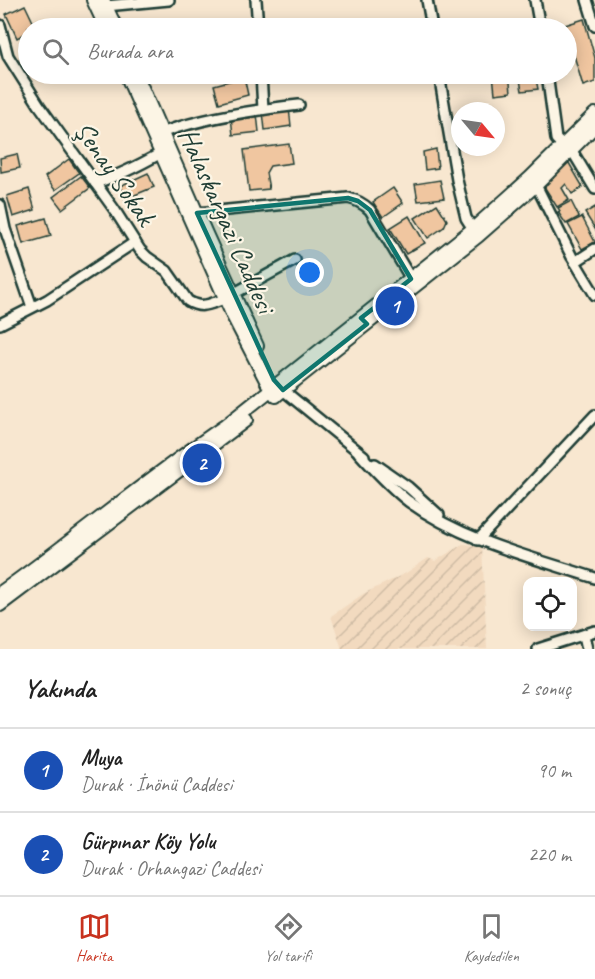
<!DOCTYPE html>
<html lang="tr">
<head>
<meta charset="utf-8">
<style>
	:root { --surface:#fff; --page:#f6f6f6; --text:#222; --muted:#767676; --line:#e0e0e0; --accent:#c8321e }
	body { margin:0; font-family:Caveat,sans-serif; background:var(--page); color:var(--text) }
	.controls { position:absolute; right:18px; bottom:18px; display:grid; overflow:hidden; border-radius:12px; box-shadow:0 3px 15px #0003 }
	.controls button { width:54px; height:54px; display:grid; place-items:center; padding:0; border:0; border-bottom:2px solid var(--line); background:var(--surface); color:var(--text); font:30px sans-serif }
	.compass { position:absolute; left:451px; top:102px; width:54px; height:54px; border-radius:50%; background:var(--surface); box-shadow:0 3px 15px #0003; rotate:119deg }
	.you { position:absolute; left:310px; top:273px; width:21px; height:21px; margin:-15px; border:4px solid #fff; border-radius:50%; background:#1a73e8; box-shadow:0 0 0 9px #1a73e833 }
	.badge { display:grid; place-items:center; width:39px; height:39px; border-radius:50%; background:var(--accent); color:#fff; font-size:20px; font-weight:700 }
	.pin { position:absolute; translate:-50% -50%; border:3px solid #fff; box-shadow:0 2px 6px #0006 }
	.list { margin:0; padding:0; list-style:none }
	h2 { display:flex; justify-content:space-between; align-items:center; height:78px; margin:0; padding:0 24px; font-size:26px }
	h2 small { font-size:20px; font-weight:400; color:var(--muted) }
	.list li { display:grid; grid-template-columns:39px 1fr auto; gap:18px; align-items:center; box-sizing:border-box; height:84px; padding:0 24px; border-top:2px solid var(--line) }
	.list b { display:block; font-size:22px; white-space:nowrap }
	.list p { margin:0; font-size:20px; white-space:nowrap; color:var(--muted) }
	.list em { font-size:20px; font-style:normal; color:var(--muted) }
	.icon { flex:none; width:33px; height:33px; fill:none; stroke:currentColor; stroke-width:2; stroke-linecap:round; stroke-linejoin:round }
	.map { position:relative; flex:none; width:595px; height:649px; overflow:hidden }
	.search { position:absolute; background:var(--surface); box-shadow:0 3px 15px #0003; left:18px; right:18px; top:18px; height:66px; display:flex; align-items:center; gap:15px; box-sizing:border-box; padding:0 21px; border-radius:33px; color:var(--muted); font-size:22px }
	.sheet { height:246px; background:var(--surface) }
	nav { display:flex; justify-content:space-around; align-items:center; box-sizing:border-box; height:84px; border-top:2px solid var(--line); background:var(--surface); font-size:16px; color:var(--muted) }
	nav a { display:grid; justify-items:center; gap:3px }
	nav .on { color:var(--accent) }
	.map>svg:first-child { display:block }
	.industrial { fill:url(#industrial-furrows) }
	.building { fill:#f0c6a0; stroke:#1f3d34; stroke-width:1.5 }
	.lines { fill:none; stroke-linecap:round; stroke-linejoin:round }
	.minor-casing { stroke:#1f3d34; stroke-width:14 }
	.major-casing { stroke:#1f3d34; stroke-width:16 }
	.minor { stroke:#fcf5e5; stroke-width:9 }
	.major { stroke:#fcf5e5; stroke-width:12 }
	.marked { fill:#0f766e; fill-opacity:0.2; stroke:#0f766e; stroke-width:4.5; stroke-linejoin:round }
	.labels { text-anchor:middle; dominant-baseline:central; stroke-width:4.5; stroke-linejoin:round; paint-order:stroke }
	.street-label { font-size:28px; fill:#1f3d34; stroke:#fcf5e5 }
</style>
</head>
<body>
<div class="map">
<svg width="595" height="649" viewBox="0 0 595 649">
	<defs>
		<pattern id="industrial-furrows" width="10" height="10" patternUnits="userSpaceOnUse" patternTransform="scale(1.5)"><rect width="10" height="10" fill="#f2dabf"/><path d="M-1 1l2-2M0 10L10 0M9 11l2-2" fill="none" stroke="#cfbca5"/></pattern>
	</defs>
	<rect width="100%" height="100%" fill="#f8e7d0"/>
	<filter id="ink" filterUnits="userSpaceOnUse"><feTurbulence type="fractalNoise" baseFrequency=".0167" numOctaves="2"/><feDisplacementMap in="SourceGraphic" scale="12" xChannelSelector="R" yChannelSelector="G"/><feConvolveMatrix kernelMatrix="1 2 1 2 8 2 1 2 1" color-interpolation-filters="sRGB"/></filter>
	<g filter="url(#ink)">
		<path class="industrial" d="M463,544L482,546L487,649H342L331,616L363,594L406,573L428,558L435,561Z"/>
		<g class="building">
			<path d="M25,5L36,28H28V32L17,38L6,14Z"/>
			<path d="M584,19L595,58V82L583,86L565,25Z"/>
			<path d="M493,74H509L511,92L495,94Z"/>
			<path d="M519,74H535L538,89L522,91Z"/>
			<path d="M244,77L248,95L219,103L214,85Z"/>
			<path d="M289,108L291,126L265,130L263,112Z"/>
			<path d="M257,114L259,132L233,135L231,117Z"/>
			<path d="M289,144L292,163L270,166L266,173L269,189L249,191L244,150Z"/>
			<path d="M436,149L438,168L425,170L423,152Z"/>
			<path d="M17,154L20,168L1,172L0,158Z"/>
			<path d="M69,159L79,173L55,190L45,177Z"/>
			<path d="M567,163H569L583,187L572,194L566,184L562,188L569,200L557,207L545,188L547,182Z"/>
			<path d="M148,173L154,187L125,199L120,186Z"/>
			<path d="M81,176L90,188L62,209L53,197Z"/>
			<path d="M440,180L444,198L418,201L415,184Z"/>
			<path d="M393,188L403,203L383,217L373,202Z"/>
			<path d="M29,189L35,210L13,217L7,196Z"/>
			<path d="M571,201L579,217L566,224L558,212L560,211L558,208Z"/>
			<path d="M437,204L447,220L444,227L428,238L415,218Z"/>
			<path d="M595,207V229L585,213Z"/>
			<path d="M409,216L425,243L406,254L390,228Z"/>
			<path d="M582,217L595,242L582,249L568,224Z"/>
			<path d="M46,218L51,236L23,244L18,226Z"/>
		</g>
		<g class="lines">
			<defs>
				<g id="minor">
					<path d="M256,0L258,28"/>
					<path d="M427,0L432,28"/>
					<path d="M535,0L540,28"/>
					<path d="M587,0L595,26"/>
					<path d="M106,6L169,0"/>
					<path d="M0,25L8,56L39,105L114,209L140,250L147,257L167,271L188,301C202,310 211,303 225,299"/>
					<path d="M261,74L263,109"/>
					<path d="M439,74L457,180L466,218L473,229"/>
					<path d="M547,74L556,139L562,145"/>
					<path d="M156,135C198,118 254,110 299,105"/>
					<path d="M571,149L595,189"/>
					<path d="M534,182L536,185L572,257L595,295"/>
					<path d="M95,183C119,176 140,165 161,153"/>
					<path d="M0,205L5,229L32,307"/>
					<path d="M197,213L348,198C357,200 363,203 370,210L411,279"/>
					<path d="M575,262L595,249"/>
					<path d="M233,294L295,260"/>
					<path d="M0,324L47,300L135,242"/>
					<path d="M283,390L364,456"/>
					<path d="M359,453C374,469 390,487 408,501C463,541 531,557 595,578"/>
					<path d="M375,464L408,487L439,515"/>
					<path d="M478,540L595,415"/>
					<path d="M584,635L587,649"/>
					<path d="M538,649L595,631"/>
				</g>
				<g id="major">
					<path d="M93,0L106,28"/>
					<path d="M103,0L116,28"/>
					<path d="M126,74L233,316L268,384L276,396"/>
					<path d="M136,74L206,234L257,346"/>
					<path d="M278,394L478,236L536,185L595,126"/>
					<path d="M0,593C76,539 148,478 225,426L473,229L530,178L595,114"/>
					<path d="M0,605L246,420"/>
				</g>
			</defs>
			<use href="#minor" class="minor-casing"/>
			<use href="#major" class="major-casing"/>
			<use href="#minor" class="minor"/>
			<use href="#major" class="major"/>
		</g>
	</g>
	<path class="marked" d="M348,198L358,201L370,210L411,279L361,318L367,324L283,390L274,380L197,213Z"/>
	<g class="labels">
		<g class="street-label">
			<text transform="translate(115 173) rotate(55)">Şenay Sokak</text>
			<text transform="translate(227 220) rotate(66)">Halaskargazi Caddesi</text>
		</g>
	</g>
</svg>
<div class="controls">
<button><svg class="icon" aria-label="locate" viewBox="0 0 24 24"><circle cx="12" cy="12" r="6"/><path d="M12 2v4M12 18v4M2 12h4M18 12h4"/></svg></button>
</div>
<svg class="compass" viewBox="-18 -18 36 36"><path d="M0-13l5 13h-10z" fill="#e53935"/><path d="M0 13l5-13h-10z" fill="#767676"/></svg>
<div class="you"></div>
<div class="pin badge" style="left:395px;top:306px;background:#1a4fb4">1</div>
<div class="pin badge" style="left:202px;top:463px;background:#1a4fb4">2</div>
<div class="search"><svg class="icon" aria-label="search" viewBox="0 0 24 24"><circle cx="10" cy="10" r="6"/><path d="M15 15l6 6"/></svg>Burada ara</div>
</div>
<section class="sheet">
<h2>Yakında<small>2 sonuç</small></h2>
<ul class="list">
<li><span class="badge" style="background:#1a4fb4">1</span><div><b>Muya</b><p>Durak · İnönü Caddesi</p></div><em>90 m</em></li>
<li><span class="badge" style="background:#1a4fb4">2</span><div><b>Gürpınar Köy Yolu</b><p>Durak · Orhangazi Caddesi</p></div><em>220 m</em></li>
</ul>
</section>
<nav>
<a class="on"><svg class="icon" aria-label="map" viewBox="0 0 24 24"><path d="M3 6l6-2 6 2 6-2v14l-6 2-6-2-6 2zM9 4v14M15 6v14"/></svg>Harita</a>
<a><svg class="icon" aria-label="directions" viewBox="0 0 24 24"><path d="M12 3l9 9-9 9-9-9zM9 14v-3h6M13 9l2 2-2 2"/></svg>Yol tarifi</a>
<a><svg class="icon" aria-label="saved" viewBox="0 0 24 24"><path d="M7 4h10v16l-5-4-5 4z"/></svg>Kaydedilen</a>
</nav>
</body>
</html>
